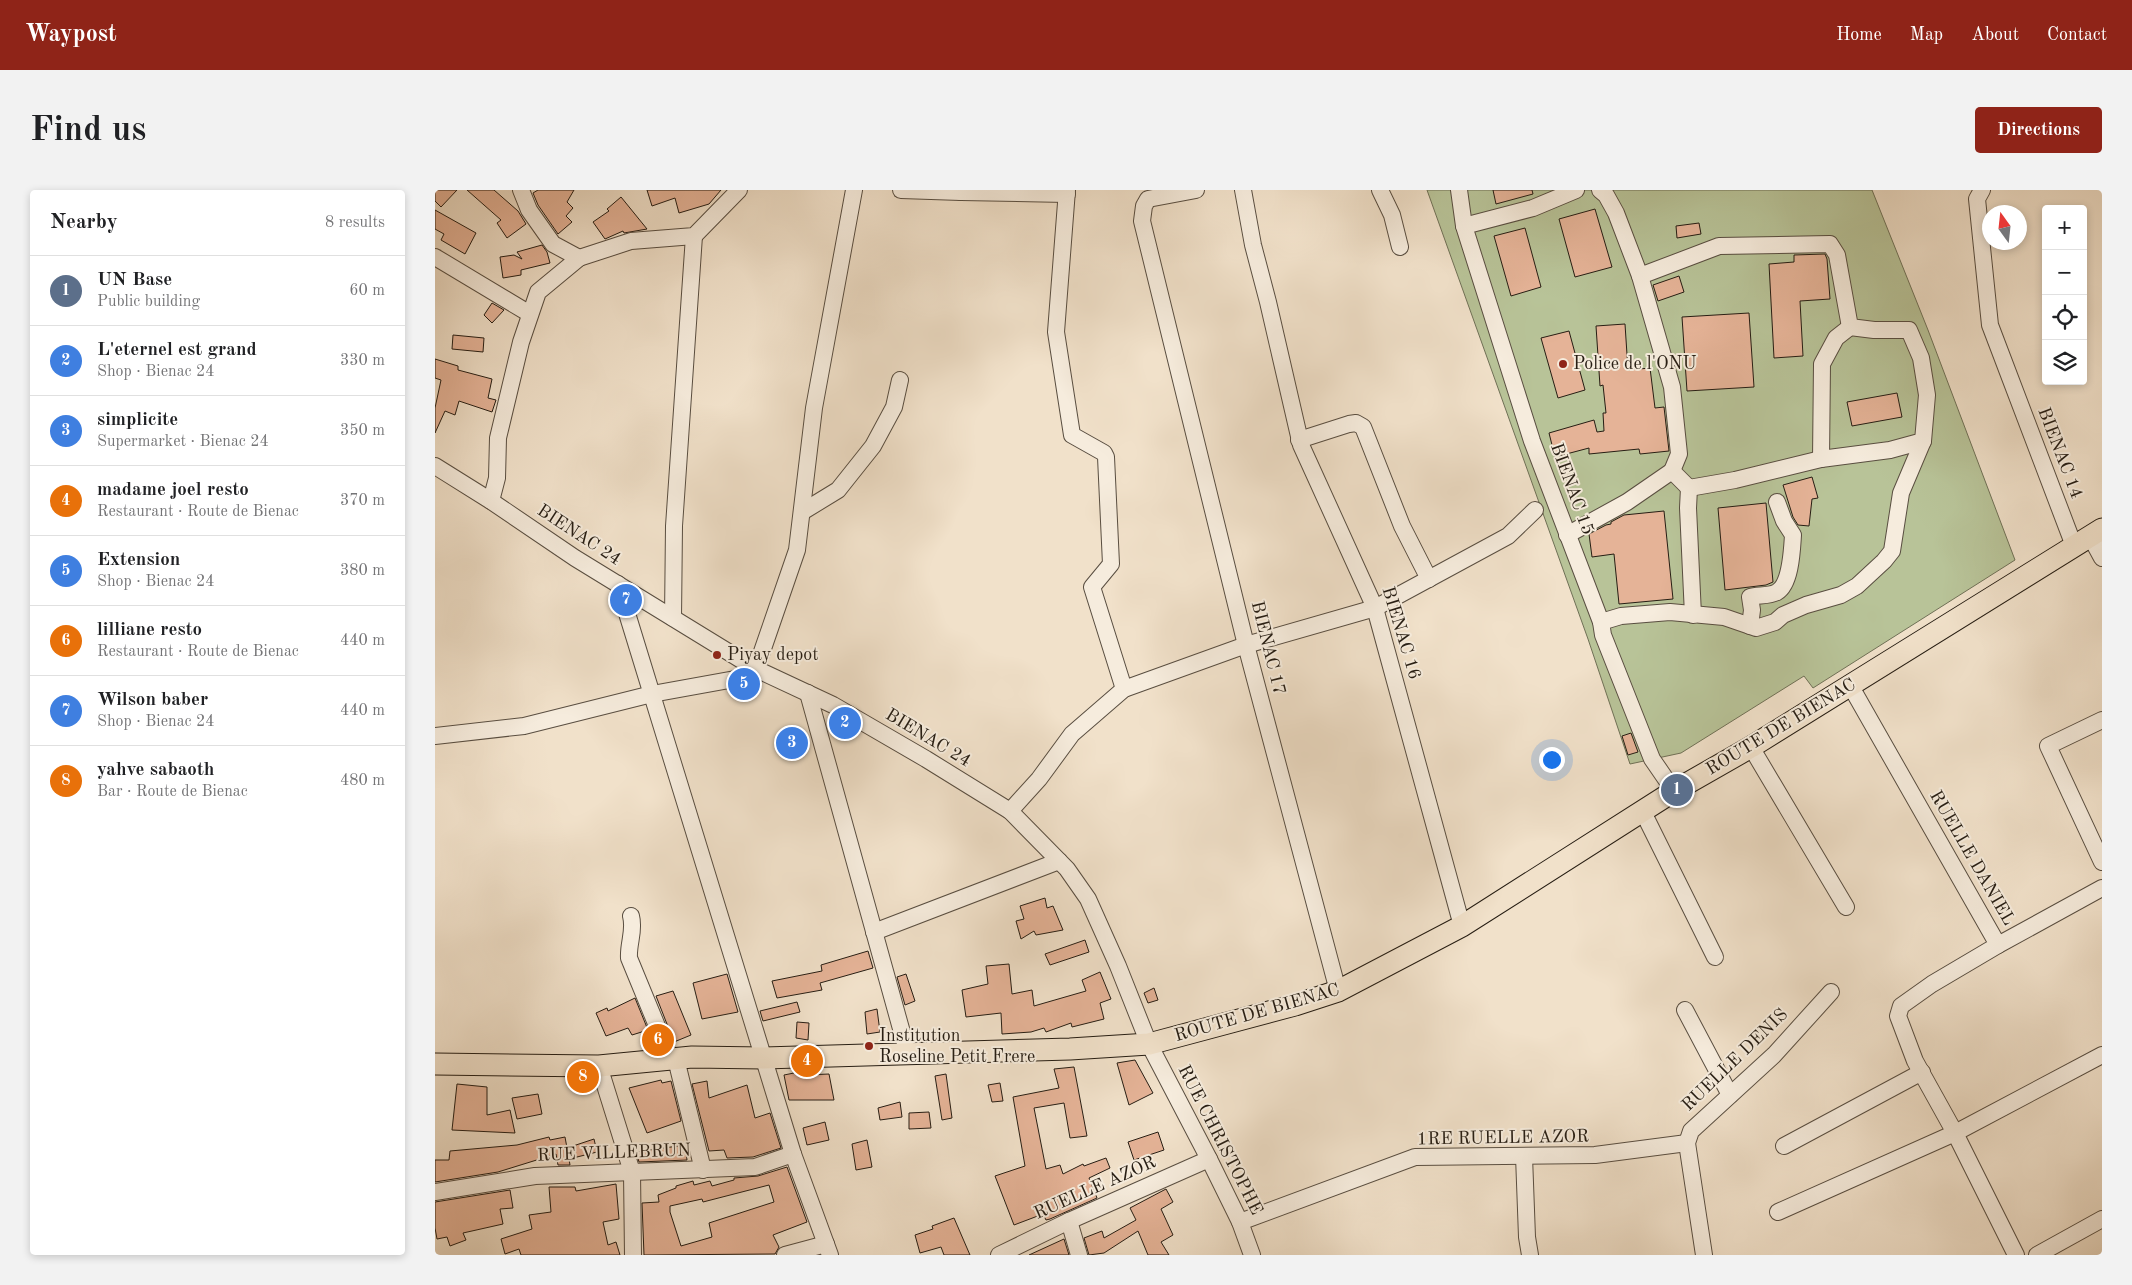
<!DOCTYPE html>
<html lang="en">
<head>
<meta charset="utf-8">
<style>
	:root { --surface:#fff; --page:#f2f2f2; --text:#202124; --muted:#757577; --line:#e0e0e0; --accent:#8f2418 }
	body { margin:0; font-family:"Old Standard TT",serif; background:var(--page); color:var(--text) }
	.controls { position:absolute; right:15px; top:15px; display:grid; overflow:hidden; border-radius:5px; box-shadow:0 2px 8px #0003 }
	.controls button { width:45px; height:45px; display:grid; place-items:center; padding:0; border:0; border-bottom:1px solid var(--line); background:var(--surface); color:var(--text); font:25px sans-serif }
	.compass { position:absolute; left:1547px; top:15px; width:45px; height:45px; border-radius:50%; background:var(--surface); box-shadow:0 2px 8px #0003; rotate:345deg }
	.you { position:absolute; left:1116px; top:569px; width:18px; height:18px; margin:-12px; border:4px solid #fff; border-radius:50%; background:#1a73e8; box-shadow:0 0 0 8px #1a73e833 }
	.badge { display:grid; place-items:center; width:32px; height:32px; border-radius:50%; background:var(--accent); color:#fff; font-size:16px; font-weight:700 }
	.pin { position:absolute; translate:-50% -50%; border:2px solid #fff; box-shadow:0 1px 5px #0006 }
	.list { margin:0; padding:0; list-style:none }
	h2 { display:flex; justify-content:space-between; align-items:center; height:65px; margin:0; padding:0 20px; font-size:21px }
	h2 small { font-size:16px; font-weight:400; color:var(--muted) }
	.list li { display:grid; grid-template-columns:32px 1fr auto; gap:15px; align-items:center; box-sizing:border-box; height:70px; padding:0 20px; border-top:1px solid var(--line) }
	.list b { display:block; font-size:19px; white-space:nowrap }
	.list p { margin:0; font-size:16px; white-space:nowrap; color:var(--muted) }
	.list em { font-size:16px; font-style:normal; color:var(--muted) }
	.icon { flex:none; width:28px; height:28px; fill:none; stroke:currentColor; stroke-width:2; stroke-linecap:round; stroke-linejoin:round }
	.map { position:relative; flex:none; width:1667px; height:1065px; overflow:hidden; border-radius:5px }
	header { display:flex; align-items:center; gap:30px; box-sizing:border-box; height:70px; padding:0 25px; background:var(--accent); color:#fff }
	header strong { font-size:24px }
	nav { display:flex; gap:28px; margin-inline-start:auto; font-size:18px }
	.intro { display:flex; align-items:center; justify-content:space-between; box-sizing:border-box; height:120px; padding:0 30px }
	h1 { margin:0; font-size:35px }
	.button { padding:12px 22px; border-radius:5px; background:var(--accent); color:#fff; font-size:18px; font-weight:700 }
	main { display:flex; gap:30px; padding:0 30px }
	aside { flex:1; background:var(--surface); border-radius:5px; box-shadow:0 2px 8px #0003 }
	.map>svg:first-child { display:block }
	.green { fill:#b8c398; stroke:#6f7056 }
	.building { fill:#e5b397; stroke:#261d13; fill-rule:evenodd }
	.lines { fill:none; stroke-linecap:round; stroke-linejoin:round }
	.minor-casing { stroke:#594e41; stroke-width:18 }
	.major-casing { stroke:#261d13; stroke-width:23 }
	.minor { stroke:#f6ecdd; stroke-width:16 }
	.major { stroke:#f1e1ca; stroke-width:21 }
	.poi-dot { fill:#8f2418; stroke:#f6ecdd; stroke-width:2 }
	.labels { text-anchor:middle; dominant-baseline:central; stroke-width:4; stroke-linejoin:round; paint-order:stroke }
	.poi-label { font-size:18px; fill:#261d13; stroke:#f6ecdd; text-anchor:start }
	.street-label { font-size:18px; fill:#261d13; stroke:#f6ecdd }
</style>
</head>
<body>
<header>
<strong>Waypost</strong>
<nav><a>Home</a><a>Map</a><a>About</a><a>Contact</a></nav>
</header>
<div class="intro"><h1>Find us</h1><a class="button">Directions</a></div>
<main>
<aside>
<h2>Nearby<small>8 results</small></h2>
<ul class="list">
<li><span class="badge" style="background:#5c6f8a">1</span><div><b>UN Base</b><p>Public building</p></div><em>60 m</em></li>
<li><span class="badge" style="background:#3f7fe0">2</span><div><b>L'eternel est grand</b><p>Shop · Bienac 24</p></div><em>330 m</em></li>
<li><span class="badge" style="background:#3f7fe0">3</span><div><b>simplicite</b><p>Supermarket · Bienac 24</p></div><em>350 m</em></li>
<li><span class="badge" style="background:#e8710a">4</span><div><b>madame joel resto</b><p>Restaurant · Route de Bienac</p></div><em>370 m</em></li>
<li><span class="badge" style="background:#3f7fe0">5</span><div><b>Extension</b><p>Shop · Bienac 24</p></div><em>380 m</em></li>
<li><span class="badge" style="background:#e8710a">6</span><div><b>lilliane resto</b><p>Restaurant · Route de Bienac</p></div><em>440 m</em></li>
<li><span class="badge" style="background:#3f7fe0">7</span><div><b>Wilson baber</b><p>Shop · Bienac 24</p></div><em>440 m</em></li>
<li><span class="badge" style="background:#e8710a">8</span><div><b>yahve sabaoth</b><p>Bar · Route de Bienac</p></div><em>480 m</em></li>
</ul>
</aside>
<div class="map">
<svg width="1667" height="1065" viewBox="0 0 1667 1065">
	<rect width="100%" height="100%" fill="#f1e1ca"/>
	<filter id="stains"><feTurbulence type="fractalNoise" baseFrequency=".004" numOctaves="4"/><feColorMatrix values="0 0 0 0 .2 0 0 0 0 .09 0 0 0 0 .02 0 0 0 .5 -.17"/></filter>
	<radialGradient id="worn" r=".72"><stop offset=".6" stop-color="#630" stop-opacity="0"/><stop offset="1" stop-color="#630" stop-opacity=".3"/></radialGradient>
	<path class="green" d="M992,0H1437L1493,140L1580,370L1378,498L1369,486L1246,563L1195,574L1153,449Z"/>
	<g class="building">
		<path d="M0,0H22L6,17L0,11Z"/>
		<path d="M32,0H59L83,21L91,34L72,48L62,33L66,30Z"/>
		<path d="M103,0H139L132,12L138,18L131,26L137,32L123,44L103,15L98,3Z"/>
		<path d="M212,0H286L274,14L244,23L240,8L217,16Z"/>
		<path d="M1058,0H1097L1098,4L1061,14Z"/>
		<path d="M186,7L212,39L189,43L188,41L170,49L158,32L174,21L172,19Z"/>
		<path d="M1160,19L1177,77L1140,87L1124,29Z"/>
		<path d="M0,20L41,43L30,64L6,50L9,44L0,39Z"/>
		<path d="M1264,33L1266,44L1242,48L1241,36Z"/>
		<path d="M1090,38L1106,97L1076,106L1059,46Z"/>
		<path d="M107,55L112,62L115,73L86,80V85L68,88L65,67L79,65L87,69L82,62Z"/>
		<path d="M1390,64L1392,69L1395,109L1365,111L1368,166L1339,168L1334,74L1359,72V65Z"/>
		<path d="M1244,86L1249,102L1223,111L1218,95Z"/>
		<path d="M57,113L69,120L57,133L49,125Z"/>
		<path d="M1314,123L1319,197L1252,201L1247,127Z"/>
		<path d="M1190,134L1193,180L1215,178L1220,218L1229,217L1234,261L1205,264L1204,259L1154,264V258L1120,267L1114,243L1159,230L1162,242L1169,241L1168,223H1171L1168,195L1165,196L1161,136Z"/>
		<path d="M1134,141L1150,200L1123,208L1106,148Z"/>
		<path d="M18,145L49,148L48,162L17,159Z"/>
		<path d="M0,169L23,176V180L57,189L53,208L61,210L57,222L24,211L20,225L10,221L0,243V218L6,190L0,188Z"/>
		<path d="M1462,203L1467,227L1417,236L1412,212Z"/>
		<path d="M1377,287L1383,308L1377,309L1374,336L1363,335L1358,327L1348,295Z"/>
		<path d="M1331,313L1338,392L1331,395L1290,400L1283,318Z"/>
		<path d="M1229,321L1238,409L1184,414L1179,364L1157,367L1154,344L1171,335L1176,334V332L1189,325Z"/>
		<path d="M1196,543L1203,562L1193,565L1187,546Z"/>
		<path d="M610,708L612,718L618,716L628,740L601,745L599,741L586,749L581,731L589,729L585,716Z"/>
		<path d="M650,750L654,762L615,775L610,764Z"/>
		<path d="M433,761L438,778L385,793L387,800L342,808L337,791L387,781L386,775Z"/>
		<path d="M574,774L577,804L597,800L599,816L651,801L647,790L665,782L676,809L665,813L669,829L637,837L636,833L611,842L609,838L596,842L567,844L566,823L531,827L527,800L553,794L551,776Z"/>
		<path d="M292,784L303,822L267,829L258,793Z"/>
		<path d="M471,784L480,811L470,815L462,787Z"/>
		<path d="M719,798L723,810L713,813L709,803Z"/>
		<path d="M238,801L256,845L239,852L221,806Z"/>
		<path d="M200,808L213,840L197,845L193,838L171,846L161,823L172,818L173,821Z"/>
		<path d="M362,812L365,822L328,831L325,821Z"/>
		<path d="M442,819L445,842L432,844L430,822Z"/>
		<path d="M362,832L374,833L373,850L361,848Z"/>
		<path d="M700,870L718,903L694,915L682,873Z"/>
		<path d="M639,877L652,946L635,948L629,913L599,918L611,979L625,975L628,984L648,974L649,976L671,968L675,978L654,988L662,1008L615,1029L611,1030L608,1024L579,1035L560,986L590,976L578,907L624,898L619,879Z"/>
		<path d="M369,881L370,885L394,884L399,910H354L349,885Z"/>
		<path d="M511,884L517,928L507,930L500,886Z"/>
		<path d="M226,890L227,893L236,891L246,931L212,943L194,898Z"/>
		<path d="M272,891L274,908L312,895L320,928L335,923L346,958L318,967L292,968L289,960L274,961L257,894Z"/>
		<path d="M565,893L568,911L557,912L553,895Z"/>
		<path d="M22,894L52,897V925L75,920L80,943L17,940Z"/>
		<path d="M103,904L107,924L82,929L77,908Z"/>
		<path d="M465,912L467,927L445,930L443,918Z"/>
		<path d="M494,922L496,938L474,939V923Z"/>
		<path d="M390,932L394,950L372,955L368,938Z"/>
		<path d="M723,942L729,960L699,970L693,952Z"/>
		<path d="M114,947L115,950L130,947L132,958L159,949L162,962L134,969L135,975H123L121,964L63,982L0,992V970H14L15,961L82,955Z"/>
		<path d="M432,950L437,977L421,980L417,954Z"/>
		<path d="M250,955L252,970L204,972L201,962Z"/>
		<path d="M352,977L372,1032L338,1045L344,1057L340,1064L209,1065L207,1013L224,1012L223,1005L241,998V996L258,991L259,995L275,991L277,996L299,990V988L323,986ZM334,995L339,1012L274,1033L277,1047L246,1056L235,1022V1016L267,1009L268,1012Z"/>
		<path d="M181,994L184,1029L168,1032L173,1055L181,1052L185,1065H86L84,1059L70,1064L66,1049L97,1039L94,1025L116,1022L114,997H140L141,1001Z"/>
		<path d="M731,999L738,1012L726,1019L738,1045L726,1052L734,1065H713L703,1041L669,1063L654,1065L649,1048L667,1041L669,1048L701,1030L695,1018Z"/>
		<path d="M75,1000L78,1018L65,1019L68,1034L28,1043L31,1050L15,1056L12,1047L2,1049L0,1038V1012Z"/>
		<path d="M519,1028L535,1065H509L506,1057L485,1063L480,1045L498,1039L497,1036Z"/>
		<path d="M629,1049L634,1065H594Z"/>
	</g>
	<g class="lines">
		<defs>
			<g id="minor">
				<path d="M466,0L526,2"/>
				<path d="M525,0L526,2L632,4"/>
				<path d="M632,0L621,142L637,245L669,263L671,267L676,374L657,397L689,499"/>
				<path d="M761,0L713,9L709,16L707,31L811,455L903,801"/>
				<path d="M808,0L818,55L833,112L866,255L940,418L1027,736"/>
				<path d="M945,0L957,25L965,57"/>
				<path d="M1024,0L1029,36L1097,251L1166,432L1168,445L1217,569L1239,601"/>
				<path d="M1165,0L1171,5L1181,23L1205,86L1237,197L1244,264L1237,281"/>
				<path d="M1547,0L1542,9L1555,135L1639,356"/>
				<path d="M1029,36L1098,18L1141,0"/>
				<path d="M0,67L95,124"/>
				<path d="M144,68L196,51L259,46L304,0"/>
				<path d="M864,250L914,234L921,233L928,237L967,336L994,389"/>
				<path d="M1386,269L1387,174L1401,148L1415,137"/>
				<path d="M0,276L56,311L140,368L321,479L398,515L491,569L575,621L632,679L653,709L683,776L714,854L774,969L805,1032L817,1065"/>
				<path d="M1254,298L1253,318L1258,425"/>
				<path d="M56,311L62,288L63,248L86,152L103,102L144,68L118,54L94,20L86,0"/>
				<path d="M367,322L403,300L438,256L459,217L465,190"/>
				<path d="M1132,345L1192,312L1237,281L1254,298L1300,290L1386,269L1455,260L1488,251L1492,205L1486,168L1474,140H1439L1415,137L1402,65L1395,54L1284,56L1205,86"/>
				<path d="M1655,346L1667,368"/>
				<path d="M183,394L358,964L395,1065"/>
				<path d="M238,428L239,336L259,46"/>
				<path d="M1166,432L1186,426L1235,422L1289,427L1321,438L1340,432L1348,425L1371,415L1406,405L1422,396L1449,371L1457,361L1466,303L1488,251"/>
				<path d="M1315,436L1317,420L1315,407C1323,405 1336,406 1342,402C1356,394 1357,359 1358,345L1349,331L1342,312"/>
				<path d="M1415,495L1563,755L1497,794L1466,816L1463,826L1480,871L1520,943L1581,1065"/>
				<path d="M373,503L473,864"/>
				<path d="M1667,530L1613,556L1667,672"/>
				<path d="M0,546L89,536L217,504L300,489L321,479L362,360L379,218L419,0"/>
				<path d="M1316,557L1411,717"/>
				<path d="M575,621L604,589L637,544L689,499L811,455L940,418L1073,346L1100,320"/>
				<path d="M1208,622L1280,767"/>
				<path d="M196,726C200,741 193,753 194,768L236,870"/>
				<path d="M439,742L624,671"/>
				<path d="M1563,755L1667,698"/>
				<path d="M1250,820L1295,905"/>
				<path d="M241,869L268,980"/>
				<path d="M164,876L197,982L198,1065"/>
				<path d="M1349,956L1487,882"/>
				<path d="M1089,966L1092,1047L1095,1065"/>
				<path d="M0,1002L100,986L320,977L358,964"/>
				<path d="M1343,1022L1520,943L1667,865"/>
				<path d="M634,1031L644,1065"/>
				<path d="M805,1032L980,967L1160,965L1252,953"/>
				<path d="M350,1065L391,1054"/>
				<path d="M564,1065L634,1031L774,969"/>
				<path d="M1269,1065L1252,953L1256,941L1339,865L1396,802"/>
				<path d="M1602,1065L1667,1029"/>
			</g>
			<path id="major" d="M0,874L164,876L257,867L329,868L635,859L714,854L860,815L903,801L1027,736L1239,601L1316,557L1667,339"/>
		</defs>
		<use href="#minor" class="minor-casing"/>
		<use href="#major" class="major-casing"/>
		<use href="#minor" class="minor"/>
		<use href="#major" class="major"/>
	</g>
	<g class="poi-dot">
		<circle cx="1128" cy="174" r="5"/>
		<circle cx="282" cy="465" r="5"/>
		<circle cx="434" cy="856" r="5"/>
	</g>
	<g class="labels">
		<g class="poi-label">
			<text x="1138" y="174">Police de l'ONU</text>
			<text x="292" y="465">Piyay depot</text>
			<text x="444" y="846">Institution<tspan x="444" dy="21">Roseline Petit Frere</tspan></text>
		</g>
		<g class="street-label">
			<text transform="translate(1625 263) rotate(69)">BIENAC 14</text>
			<text transform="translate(1137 299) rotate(70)">BIENAC 15</text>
			<text transform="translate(144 345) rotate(33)">BIENAC 24</text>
			<text transform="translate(966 443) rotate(73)">BIENAC 16</text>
			<text transform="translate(833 458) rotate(76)">BIENAC 17</text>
			<text transform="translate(1346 537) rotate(-31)">ROUTE DE BIENAC</text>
			<text transform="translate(493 548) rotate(31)">BIENAC 24</text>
			<text transform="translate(1537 668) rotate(60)">RUELLE DANIEL</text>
			<text transform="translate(822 823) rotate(-16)">ROUTE DE BIENAC</text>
			<text transform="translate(1300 870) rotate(-44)">RUELLE DENIS</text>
			<text transform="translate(1068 948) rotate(-1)">1RE RUELLE AZOR</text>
			<text transform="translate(785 950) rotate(63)">RUE CHRISTOPHE</text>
			<text transform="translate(179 963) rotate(-2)">RUE VILLEBRUN</text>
			<text transform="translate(660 998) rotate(-24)">RUELLE AZOR</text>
		</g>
	</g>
	<rect width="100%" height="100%" filter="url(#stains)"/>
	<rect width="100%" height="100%" fill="url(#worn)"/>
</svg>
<div class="controls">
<button>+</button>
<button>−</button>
<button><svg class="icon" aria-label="locate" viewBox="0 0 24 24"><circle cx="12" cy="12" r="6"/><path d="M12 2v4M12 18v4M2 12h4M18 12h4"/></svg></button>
<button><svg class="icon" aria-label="layers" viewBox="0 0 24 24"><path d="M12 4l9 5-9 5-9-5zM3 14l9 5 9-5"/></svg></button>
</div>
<svg class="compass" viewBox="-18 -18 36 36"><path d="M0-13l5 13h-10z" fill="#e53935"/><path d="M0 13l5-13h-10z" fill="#757577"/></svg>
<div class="you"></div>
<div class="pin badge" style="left:1242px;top:600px;background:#5c6f8a">1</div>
<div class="pin badge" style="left:410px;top:533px;background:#3f7fe0">2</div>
<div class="pin badge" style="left:357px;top:553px;background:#3f7fe0">3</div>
<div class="pin badge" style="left:372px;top:871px;background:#e8710a">4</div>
<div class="pin badge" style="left:309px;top:494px;background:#3f7fe0">5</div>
<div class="pin badge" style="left:223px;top:850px;background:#e8710a">6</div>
<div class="pin badge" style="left:191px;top:410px;background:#3f7fe0">7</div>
<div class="pin badge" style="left:148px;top:887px;background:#e8710a">8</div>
</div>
</main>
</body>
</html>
